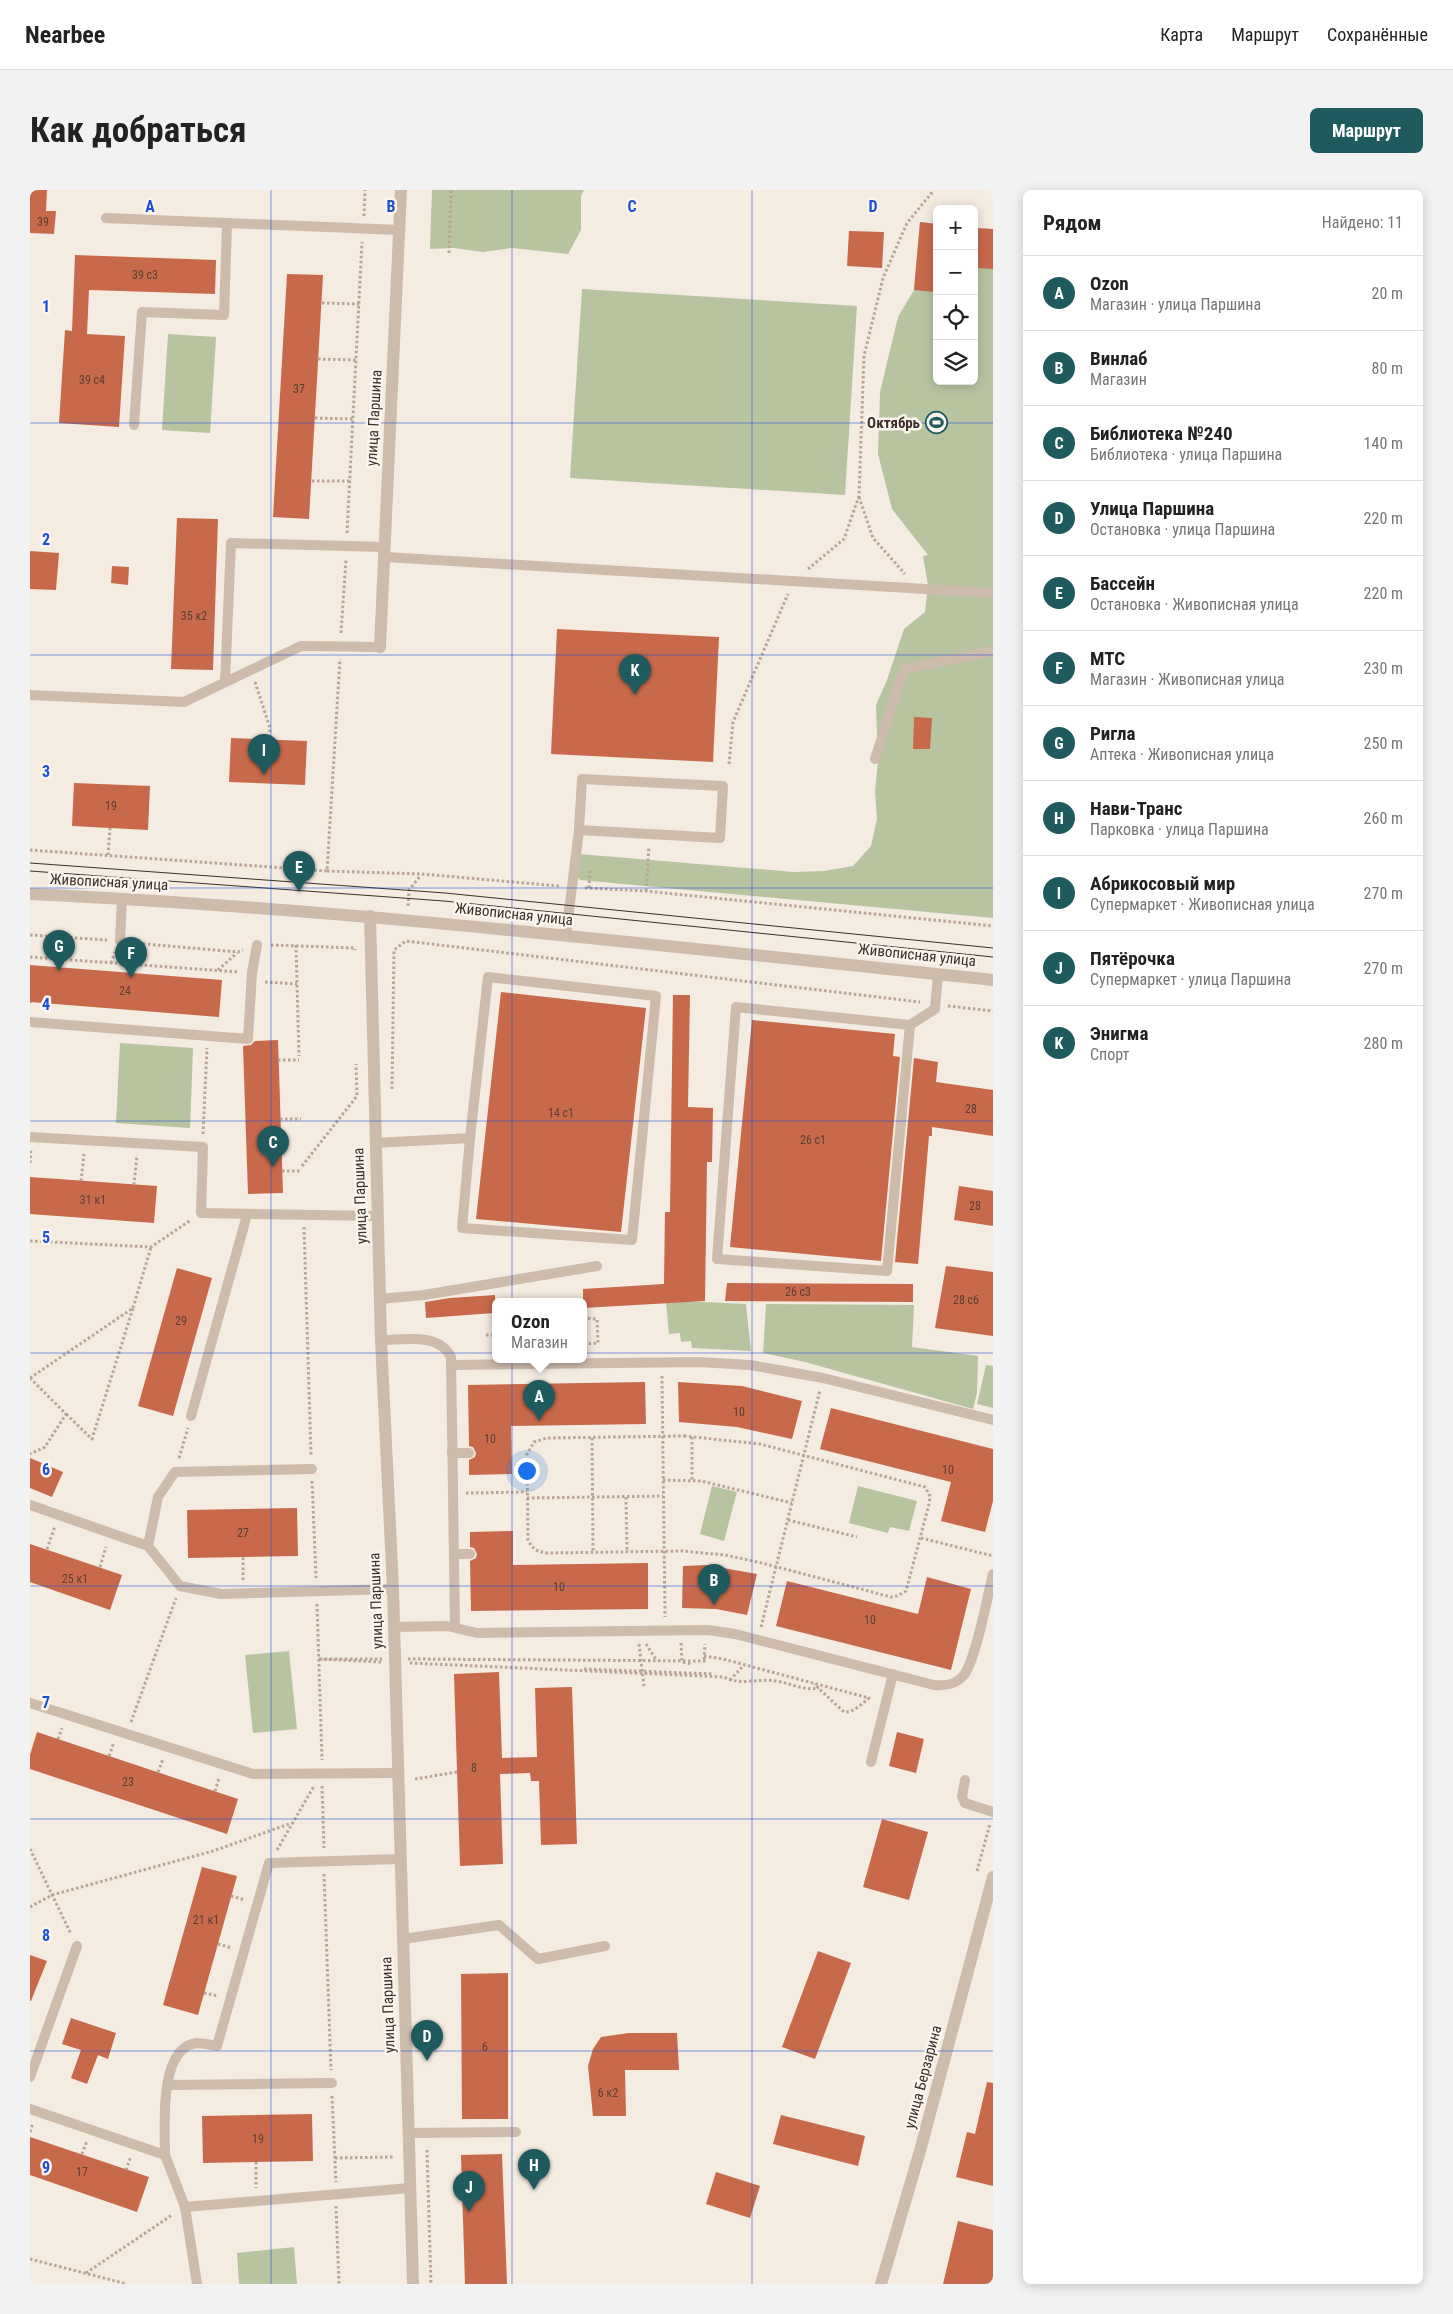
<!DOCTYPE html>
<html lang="ru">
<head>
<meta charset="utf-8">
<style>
	:root { --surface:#fff; --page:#f2f2f2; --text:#222; --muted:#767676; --line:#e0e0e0; --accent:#1f5a5e }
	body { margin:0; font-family:"Roboto Condensed",sans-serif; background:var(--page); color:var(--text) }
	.controls { position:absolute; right:15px; top:15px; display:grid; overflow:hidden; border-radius:8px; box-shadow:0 2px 12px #0003 }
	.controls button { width:45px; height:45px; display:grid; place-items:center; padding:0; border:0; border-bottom:1px solid var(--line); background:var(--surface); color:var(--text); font:25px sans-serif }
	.you { position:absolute; left:496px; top:1280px; width:18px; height:18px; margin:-12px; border:4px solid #fff; border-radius:50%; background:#1a73e8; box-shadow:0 0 0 8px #1a73e833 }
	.badge { display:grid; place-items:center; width:32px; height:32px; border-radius:50%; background:var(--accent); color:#fff; font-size:16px; font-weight:700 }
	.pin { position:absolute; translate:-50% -41px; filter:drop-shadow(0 1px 2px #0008) }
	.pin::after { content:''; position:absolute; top:26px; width:18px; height:15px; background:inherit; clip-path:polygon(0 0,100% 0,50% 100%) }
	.popup { position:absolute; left:462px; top:1108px; width:95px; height:65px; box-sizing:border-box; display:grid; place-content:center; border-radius:8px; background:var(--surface); filter:drop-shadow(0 1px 4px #0005); font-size:16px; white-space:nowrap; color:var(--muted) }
	.popup b { font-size:19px; color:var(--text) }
	.popup::after { content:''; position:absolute; left:50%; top:100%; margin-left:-10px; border:10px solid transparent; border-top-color:var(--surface) }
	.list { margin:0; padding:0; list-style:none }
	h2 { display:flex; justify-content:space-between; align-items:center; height:65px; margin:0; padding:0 20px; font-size:21px }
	h2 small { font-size:16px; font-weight:400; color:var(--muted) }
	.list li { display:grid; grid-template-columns:32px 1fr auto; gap:15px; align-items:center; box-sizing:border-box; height:75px; padding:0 20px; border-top:1px solid var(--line) }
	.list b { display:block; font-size:19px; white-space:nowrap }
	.list p { margin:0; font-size:16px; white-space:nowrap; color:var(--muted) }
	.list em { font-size:16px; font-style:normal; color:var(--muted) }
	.icon { flex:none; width:28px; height:28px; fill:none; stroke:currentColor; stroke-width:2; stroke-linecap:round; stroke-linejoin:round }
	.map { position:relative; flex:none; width:963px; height:2094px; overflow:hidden; border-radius:8px }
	header { display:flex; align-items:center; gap:30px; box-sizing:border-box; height:70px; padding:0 25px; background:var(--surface); border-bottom:1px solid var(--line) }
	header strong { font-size:24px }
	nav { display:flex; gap:28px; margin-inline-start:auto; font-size:18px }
	.intro { display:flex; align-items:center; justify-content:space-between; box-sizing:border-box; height:120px; padding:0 30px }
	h1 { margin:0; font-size:35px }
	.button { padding:12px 22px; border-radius:8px; background:var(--accent); color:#fff; font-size:18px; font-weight:700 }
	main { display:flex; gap:30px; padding:0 30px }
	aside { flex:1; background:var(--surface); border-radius:8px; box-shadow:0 2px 12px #0003 }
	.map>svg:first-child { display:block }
	.green { fill:#b8c4a0 }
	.building { fill:#c8694b }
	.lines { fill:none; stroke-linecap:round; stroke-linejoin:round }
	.path { stroke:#b9a596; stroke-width:3; stroke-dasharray:2.5 2.5; stroke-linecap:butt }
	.service { stroke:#cdbbac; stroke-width:10 }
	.minor { stroke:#cdbbac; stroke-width:12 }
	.tertiary { stroke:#cdbbac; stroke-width:12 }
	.tram { stroke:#3b302b; stroke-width:1 }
	.grid { fill:none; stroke:#1d4ed8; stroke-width:1; stroke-opacity:0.55 }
	.labels { text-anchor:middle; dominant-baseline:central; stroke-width:5; stroke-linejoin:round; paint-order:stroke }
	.number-label { font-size:12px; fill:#5e3e33 }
	.street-label { font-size:15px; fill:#3b302b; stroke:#fbf5ee }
	.poi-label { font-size:15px; font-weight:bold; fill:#3b302b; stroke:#fbf5ee; text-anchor:end }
	.grid-label { font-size:16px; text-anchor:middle; font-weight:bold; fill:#1d4ed8; stroke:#fbf5ee; stroke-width:5; stroke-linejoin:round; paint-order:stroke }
</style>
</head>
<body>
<header>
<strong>Nearbee</strong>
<nav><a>Карта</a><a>Маршрут</a><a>Сохранённые</a></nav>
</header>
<div class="intro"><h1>Как добраться</h1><a class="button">Маршрут</a></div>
<main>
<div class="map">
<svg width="963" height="2094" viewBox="0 0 963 2094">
	<rect width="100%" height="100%" fill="#f4ebe1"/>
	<g class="green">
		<path d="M402,0H554L551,6V40L538,64L482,58L453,62L424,58L400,59Z"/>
		<path d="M890,32L907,34V191H944V38L963,39V728L550,690L542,680L549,664L764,682L794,681L823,676L841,656L847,629L845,601L848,571L846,515L857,490L874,439L895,422L898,395L893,366L898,365L862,319L848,264L850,202L868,127L884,100Z"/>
		<path d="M552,99L827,116L815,305L540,288Z"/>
		<path d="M138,144L186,147L180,243L132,240Z"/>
		<path d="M90,853L163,858L160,938L86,933Z"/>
		<path d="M652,1111L716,1114L721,1161L662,1158L661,1151L651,1152L650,1143L639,1144L636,1112Z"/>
		<path d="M736,1114L884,1115L882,1157L948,1166L947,1203L943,1219L775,1172L733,1163Z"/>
		<path d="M956,1175L963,1176V1218L947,1214Z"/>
		<path d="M682,1296L707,1302L694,1351L670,1344Z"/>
		<path d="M828,1296L887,1311L879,1341L860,1337L858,1343L819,1333Z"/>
		<path d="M259,1461L267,1539L223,1543L215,1465Z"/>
		<path d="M264,2057L267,2094H209L207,2063Z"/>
	</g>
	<g class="building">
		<path d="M0,0H17L16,21H26L24,44L0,43Z"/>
		<path d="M890,32L907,34L905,102L884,100Z"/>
		<path d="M944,38L963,39V79L944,78Z"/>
		<path d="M819,41L854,42L852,78L817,76Z"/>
		<path d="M45,65L186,70L185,104L59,100L57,144L95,146L89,237L29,233L35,140L42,141Z"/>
		<path d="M257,84L293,85L279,329L243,327Z"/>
		<path d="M147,328L188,329L183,480L141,479Z"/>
		<path d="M0,361L29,363L26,400L0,399Z"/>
		<path d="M82,376L99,377L98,395L81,393Z"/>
		<path d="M527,439L689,447L683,572L521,564Z"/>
		<path d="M884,527L902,528L900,559H883Z"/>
		<path d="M201,548L277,551L275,595L199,592Z"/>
		<path d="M44,593L120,596L118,640L42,636Z"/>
		<path d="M0,775L192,790L189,827L0,812Z"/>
		<path d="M471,802L616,818L591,1042L446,1029Z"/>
		<path d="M643,805H660L658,917L683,918L682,972H677L675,1111L553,1118V1099L634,1094L635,1022H640Z"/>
		<path d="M722,830L865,844L863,866L870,867L851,1071L700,1057Z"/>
		<path d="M248,850L253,1003L218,1004L213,856L221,855L225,851Z"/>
		<path d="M884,868L908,872L906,892L963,900V946L902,937V946H899L888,1074L865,1072Z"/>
		<path d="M0,987L127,996L124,1033L0,1024Z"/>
		<path d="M929,996L963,1001V1036L924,1030Z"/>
		<path d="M916,1076L963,1082V1146L905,1138Z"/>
		<path d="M147,1078L182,1088L143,1226L108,1216Z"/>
		<path d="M697,1093L883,1094V1112L695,1111Z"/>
		<path d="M465,1105V1123L396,1128L395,1112L420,1108Z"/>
		<path d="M615,1192L616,1234L481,1236L482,1284L439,1285V1270L445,1267L446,1263L443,1257L439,1256L438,1195Z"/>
		<path d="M648,1192L712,1196L772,1211L762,1249L707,1237L649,1232Z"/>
		<path d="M801,1218L963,1259V1311L955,1342L911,1331L921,1292L790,1259Z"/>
		<path d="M0,1268L33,1282L22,1307L0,1298Z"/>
		<path d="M267,1318L268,1366L158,1368L157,1320Z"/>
		<path d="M483,1341V1375L618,1373V1419L441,1421L440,1371L446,1368L447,1364L444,1358L440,1357V1342Z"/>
		<path d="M0,1354L92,1385L80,1420L0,1392Z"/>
		<path d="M676,1375L727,1384L717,1425L686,1419L652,1418L653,1376Z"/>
		<path d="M897,1387L941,1399L921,1480L746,1436L757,1391L888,1424Z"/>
		<path d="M469,1482L472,1568L507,1567L505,1498L542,1497L547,1654L511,1655L509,1591H501L500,1583L470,1584L473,1674L430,1676L424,1484Z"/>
		<path d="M7,1542L208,1609L197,1644L0,1579V1565Z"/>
		<path d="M867,1542L894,1549L886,1583L859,1576Z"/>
		<path d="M852,1629L898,1642L879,1710L833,1697Z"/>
		<path d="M172,1677L207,1686L168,1825L133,1815Z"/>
		<path d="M788,1761L821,1773L785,1869L752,1857Z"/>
		<path d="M0,1765L17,1771L1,1811H0Z"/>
		<path d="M478,1783V1929H432L431,1784Z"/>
		<path d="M41,1828L86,1843L78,1869L68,1865L57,1894L41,1888L51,1860L32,1854Z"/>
		<path d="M599,1843H647L649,1880H595L596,1926H563L558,1876L563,1859L571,1847Z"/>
		<path d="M957,1892L963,1893V1996L926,1987L937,1942L945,1944Z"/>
		<path d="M282,1924L283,1971L173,1973L172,1926Z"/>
		<path d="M751,1925L835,1946L828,1976L743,1954Z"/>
		<path d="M0,1947L119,1987L107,2022L0,1985Z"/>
		<path d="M472,1964L477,2094H435L431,1965Z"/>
		<path d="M686,1982L730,1996L720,2028L676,2014Z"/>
		<path d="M928,2031L963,2040V2094H913Z"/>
	</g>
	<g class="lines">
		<g class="path">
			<path d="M334,26L335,0"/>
			<path d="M419,63L421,0"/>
			<path d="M292,113L329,114"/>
			<path d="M288,169L326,170"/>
			<path d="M285,228L323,229"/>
			<path d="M282,291H320"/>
			<path d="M829,307L843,348L875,384"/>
			<path d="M317,343L332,52"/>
			<path d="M778,379L814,349L829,306L834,166L853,88L877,33L904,0"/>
			<path d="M311,443L316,369"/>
			<path d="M225,492L240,538L239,550"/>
			<path d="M699,574L703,532L758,404"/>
			<path d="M0,660L297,681L310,469"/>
			<path d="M78,665L80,638"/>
			<path d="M297,681L392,684L529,696"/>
			<path d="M555,698L616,701L963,736"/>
			<path d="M559,698L560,681"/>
			<path d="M616,701L619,657"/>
			<path d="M378,716L379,700L391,685"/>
			<path d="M0,745L77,750"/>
			<path d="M103,753L208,762L213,760"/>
			<path d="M241,755L325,758V760"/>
			<path d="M266,755L269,866"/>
			<path d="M0,767L209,782"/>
			<path d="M81,773L85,762"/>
			<path d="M188,780L207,763"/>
			<path d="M235,792L267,794"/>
			<path d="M0,813V812"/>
			<path d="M918,816L963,821"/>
			<path d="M248,870H269"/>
			<path d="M362,899L364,760L376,751L890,812"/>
			<path d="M250,929H271"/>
			<path d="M173,944L177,858"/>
			<path d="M0,973L1,959"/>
			<path d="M272,976L327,906L326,874"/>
			<path d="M252,981H272"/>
			<path d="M51,991L54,964"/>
			<path d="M104,995L107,965"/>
			<path d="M274,1037L281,1265"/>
			<path d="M0,1051L121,1057L161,1030"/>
			<path d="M103,1118L121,1057"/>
			<path d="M553,1128L567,1129L568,1153L553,1154"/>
			<path d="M456,1145H465"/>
			<path d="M632,1186L635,1427"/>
			<path d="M0,1188L103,1118L62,1249L36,1224"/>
			<path d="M0,1188L36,1224L15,1257L0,1264"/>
			<path d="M654,1246L730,1254L895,1297L900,1306L899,1314L876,1401L867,1406L861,1407L732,1373L695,1365L652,1361L518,1363C508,1362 503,1360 498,1350L497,1264L504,1252L517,1248Z"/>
			<path d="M662,1247V1290"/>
			<path d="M562,1248L563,1362"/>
			<path d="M149,1268L158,1238"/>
			<path d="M633,1290L671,1291L762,1313"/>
			<path d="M282,1291L286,1388"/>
			<path d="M436,1303L497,1302"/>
			<path d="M596,1307L597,1362"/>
			<path d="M497,1308L633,1306"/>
			<path d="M758,1330L827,1347"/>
			<path d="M891,1348L963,1366"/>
			<path d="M17,1359L25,1336"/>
			<path d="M70,1377L76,1357"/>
			<path d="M213,1390V1367"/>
			<path d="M287,1414L292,1570"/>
			<path d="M731,1437L790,1200"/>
			<path d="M651,1453L652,1472L662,1474"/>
			<path d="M609,1454L614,1496"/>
			<path d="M616,1454L627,1471"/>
			<path d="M674,1466L693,1469L839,1508C832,1514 823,1523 814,1522L784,1494"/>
			<path d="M378,1469L676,1471L674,1468L675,1454"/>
			<path d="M351,1472L288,1469H352"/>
			<path d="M380,1473L694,1487C710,1496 728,1488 746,1491C761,1493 772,1501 789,1498"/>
			<path d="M554,1479L684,1484"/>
			<path d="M700,1490L714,1475"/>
			<path d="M101,1532L146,1408"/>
			<path d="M28,1549L32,1538"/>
			<path d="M79,1566L84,1552"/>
			<path d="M128,1582L133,1569"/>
			<path d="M385,1589L427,1582"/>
			<path d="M292,1596L294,1658"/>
			<path d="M185,1601L189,1588"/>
			<path d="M0,1659L41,1744"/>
			<path d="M247,1660L284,1596"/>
			<path d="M947,1681L960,1634"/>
			<path d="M294,1684L301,1880"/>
			<path d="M201,1706L215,1710"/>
			<path d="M0,1717L22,1705L183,1661L262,1633"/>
			<path d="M188,1754L202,1758"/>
			<path d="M174,1803L188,1806"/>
			<path d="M302,1906L306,1992"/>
			<path d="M0,1942L3,1933"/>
			<path d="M397,1960L401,2094"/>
			<path d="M52,1964L57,1951"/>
			<path d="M305,1968L364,1967"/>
			<path d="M226,1972V1998"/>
			<path d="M96,1980L101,1966"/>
			<path d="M306,2016L309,2094"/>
			<path d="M0,2069L97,2094"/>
			<path d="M56,2083L142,2025"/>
		</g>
		<g class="service">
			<path d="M76,28L369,40"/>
			<path d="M104,235L112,122L194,125L197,33"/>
			<path d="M355,367L963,403"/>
			<path d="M195,492L201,353L355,357"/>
			<path d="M0,505L154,512L271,456L350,457"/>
			<path d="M845,569L874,479L963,461"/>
			<path d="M552,589L693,596L690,648L549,640Z"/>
			<path d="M536,745L549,640"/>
			<path d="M90,751L92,709"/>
			<path d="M458,787L626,806L602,1050L432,1038L440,948Z"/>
			<path d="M0,832L218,849L222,783L227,755"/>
			<path d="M880,835L857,1081L687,1069L706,817L880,835L905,819L908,784"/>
			<path d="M0,947L173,957L171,1023L347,1026"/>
			<path d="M345,953L440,948"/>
			<path d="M349,1109L394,1105L567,1076"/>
			<path d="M351,1150C375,1150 408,1142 421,1167L425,1437"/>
			<path d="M421,1175L668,1172L720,1175L793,1188L963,1230"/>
			<path d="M161,1226L217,1025"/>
			<path d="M422,1263H439"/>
			<path d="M0,1315L118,1356L150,1396L191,1404L363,1399"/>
			<path d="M118,1356L128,1307L145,1282L282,1279"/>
			<path d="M424,1364H440"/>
			<path d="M364,1437L417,1436L447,1443L678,1440L705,1444L904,1495C915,1496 925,1495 933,1486C945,1474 958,1404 963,1384"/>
			<path d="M0,1513L223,1584L368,1583"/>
			<path d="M841,1572L863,1484"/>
			<path d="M935,1590L932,1607L935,1613L963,1622"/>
			<path d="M373,1749L469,1735L508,1769L575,1756"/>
			<path d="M0,1887L47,1756"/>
			<path d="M138,1895L302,1893"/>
			<path d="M0,1919L135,1965L155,2017L380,1998"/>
			<path d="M378,1943L486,1942"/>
			<path d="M135,1965C135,1938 128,1857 167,1853C173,1853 181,1855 187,1856L239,1673L370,1669"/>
			<path d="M155,2017L167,2094"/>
		</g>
		<path class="minor" d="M350,457L371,0"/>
		<g class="tertiary">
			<path d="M0,704C322,719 642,757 963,790"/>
			<path d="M340,726L351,1150L363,1399L383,2094"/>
			<path d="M851,2094L890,1961L963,1687"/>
		</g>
		<g class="tram">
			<path d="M0,673L415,703L963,758"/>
			<path d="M0,681L414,711L963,767"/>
		</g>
	</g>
	<path class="grid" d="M241,0V2094M482,0V2094M722,0V2094M0,233H963M0,465H963M0,698H963M0,931H963M0,1163H963M0,1396H963M0,1629H963M0,1861H963"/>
	<defs>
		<symbol id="stadium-ring" viewBox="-11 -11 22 22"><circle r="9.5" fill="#fbf5ee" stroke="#1f5a5e" stroke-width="1.5"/><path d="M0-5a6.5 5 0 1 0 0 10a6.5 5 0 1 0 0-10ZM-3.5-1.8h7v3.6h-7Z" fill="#1f5a5e"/></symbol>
	</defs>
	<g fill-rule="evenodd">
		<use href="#stadium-ring" x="894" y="220" width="25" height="25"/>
	</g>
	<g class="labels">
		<g class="number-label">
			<text x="13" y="32">39</text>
			<text x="115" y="85">39 с3</text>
			<text x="62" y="190">39 с4</text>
			<text x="269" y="199">37</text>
			<text x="164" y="426">35 к2</text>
			<text x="81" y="616">19</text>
			<text x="95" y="801">24</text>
			<text x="941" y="919">28</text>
			<text x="531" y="923">14 с1</text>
			<text x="783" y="950">26 с1</text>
			<text x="63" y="1010">31 к1</text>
			<text x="945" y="1016">28</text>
			<text x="768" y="1102">26 с3</text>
			<text x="936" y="1110">28 с6</text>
			<text x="151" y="1131">29</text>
			<text x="709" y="1222">10</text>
			<text x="460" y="1249">10</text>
			<text x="918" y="1280">10</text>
			<text x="213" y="1343">27</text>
			<text x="45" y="1389">25 к1</text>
			<text x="529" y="1397">10</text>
			<text x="840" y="1430">10</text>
			<text x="444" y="1578">8</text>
			<text x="98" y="1592">23</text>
			<text x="176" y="1730">21 к1</text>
			<text x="455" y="1857">6</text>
			<text x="578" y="1903">6 к2</text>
			<text x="228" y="1949">19</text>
			<text x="52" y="1982">17</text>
		</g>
		<g class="street-label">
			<text transform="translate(344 228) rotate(-87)">улица Паршина</text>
			<text transform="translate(79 692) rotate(3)">Живописная улица</text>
			<text transform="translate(484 724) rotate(6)">Живописная улица</text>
			<text transform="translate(887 765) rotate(6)">Живописная улица</text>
			<text transform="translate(330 1006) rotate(-92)">улица Паршина</text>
			<text transform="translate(346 1411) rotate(-92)">улица Паршина</text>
			<text transform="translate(358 1815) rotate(-92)">улица Паршина</text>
			<text transform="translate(893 1887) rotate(-75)">улица Берзарина</text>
		</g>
		<g class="poi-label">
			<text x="890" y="233">Октябрь</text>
		</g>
	</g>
	<g class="grid-label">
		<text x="120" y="22">A</text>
		<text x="361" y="22">B</text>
		<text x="602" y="22">C</text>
		<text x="843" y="22">D</text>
		<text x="16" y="122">1</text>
		<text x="16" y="355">2</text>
		<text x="16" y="587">3</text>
		<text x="16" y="820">4</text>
		<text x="16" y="1053">5</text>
		<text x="16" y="1285">6</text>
		<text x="16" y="1518">7</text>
		<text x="16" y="1751">8</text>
		<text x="16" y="1983">9</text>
	</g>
</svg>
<div class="controls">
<button>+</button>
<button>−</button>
<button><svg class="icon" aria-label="locate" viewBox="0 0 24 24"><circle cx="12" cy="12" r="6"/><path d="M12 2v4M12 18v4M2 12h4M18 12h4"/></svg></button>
<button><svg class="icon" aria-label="layers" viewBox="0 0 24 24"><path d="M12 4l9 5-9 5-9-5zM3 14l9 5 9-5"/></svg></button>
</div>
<div class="you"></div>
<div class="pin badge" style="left:509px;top:1231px">A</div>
<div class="popup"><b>Ozon</b>Магазин</div>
<div class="pin badge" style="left:684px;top:1415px">B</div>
<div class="pin badge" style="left:243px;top:977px">C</div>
<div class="pin badge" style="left:397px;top:1871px">D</div>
<div class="pin badge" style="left:269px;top:702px">E</div>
<div class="pin badge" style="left:101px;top:788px">F</div>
<div class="pin badge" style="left:29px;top:781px">G</div>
<div class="pin badge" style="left:504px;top:2000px">H</div>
<div class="pin badge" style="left:234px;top:585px">I</div>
<div class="pin badge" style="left:439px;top:2022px">J</div>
<div class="pin badge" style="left:605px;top:505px">K</div>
</div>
<aside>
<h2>Рядом<small>Найдено: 11</small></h2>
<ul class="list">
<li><span class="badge">A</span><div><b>Ozon</b><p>Магазин · улица Паршина</p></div><em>20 m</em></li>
<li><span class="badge">B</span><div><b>Винлаб</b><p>Магазин</p></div><em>80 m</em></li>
<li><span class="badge">C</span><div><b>Библиотека №240</b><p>Библиотека · улица Паршина</p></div><em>140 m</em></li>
<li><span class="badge">D</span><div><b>Улица Паршина</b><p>Остановка · улица Паршина</p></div><em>220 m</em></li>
<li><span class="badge">E</span><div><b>Бассейн</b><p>Остановка · Живописная улица</p></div><em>220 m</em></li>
<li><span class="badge">F</span><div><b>МТС</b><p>Магазин · Живописная улица</p></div><em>230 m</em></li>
<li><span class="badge">G</span><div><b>Ригла</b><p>Аптека · Живописная улица</p></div><em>250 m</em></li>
<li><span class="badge">H</span><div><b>Нави-Транс</b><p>Парковка · улица Паршина</p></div><em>260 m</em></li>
<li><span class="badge">I</span><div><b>Абрикосовый мир</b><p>Супермаркет · Живописная улица</p></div><em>270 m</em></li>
<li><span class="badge">J</span><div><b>Пятёрочка</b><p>Супермаркет · улица Паршина</p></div><em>270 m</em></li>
<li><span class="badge">K</span><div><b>Энигма</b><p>Спорт</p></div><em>280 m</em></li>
</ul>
</aside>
</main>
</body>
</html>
